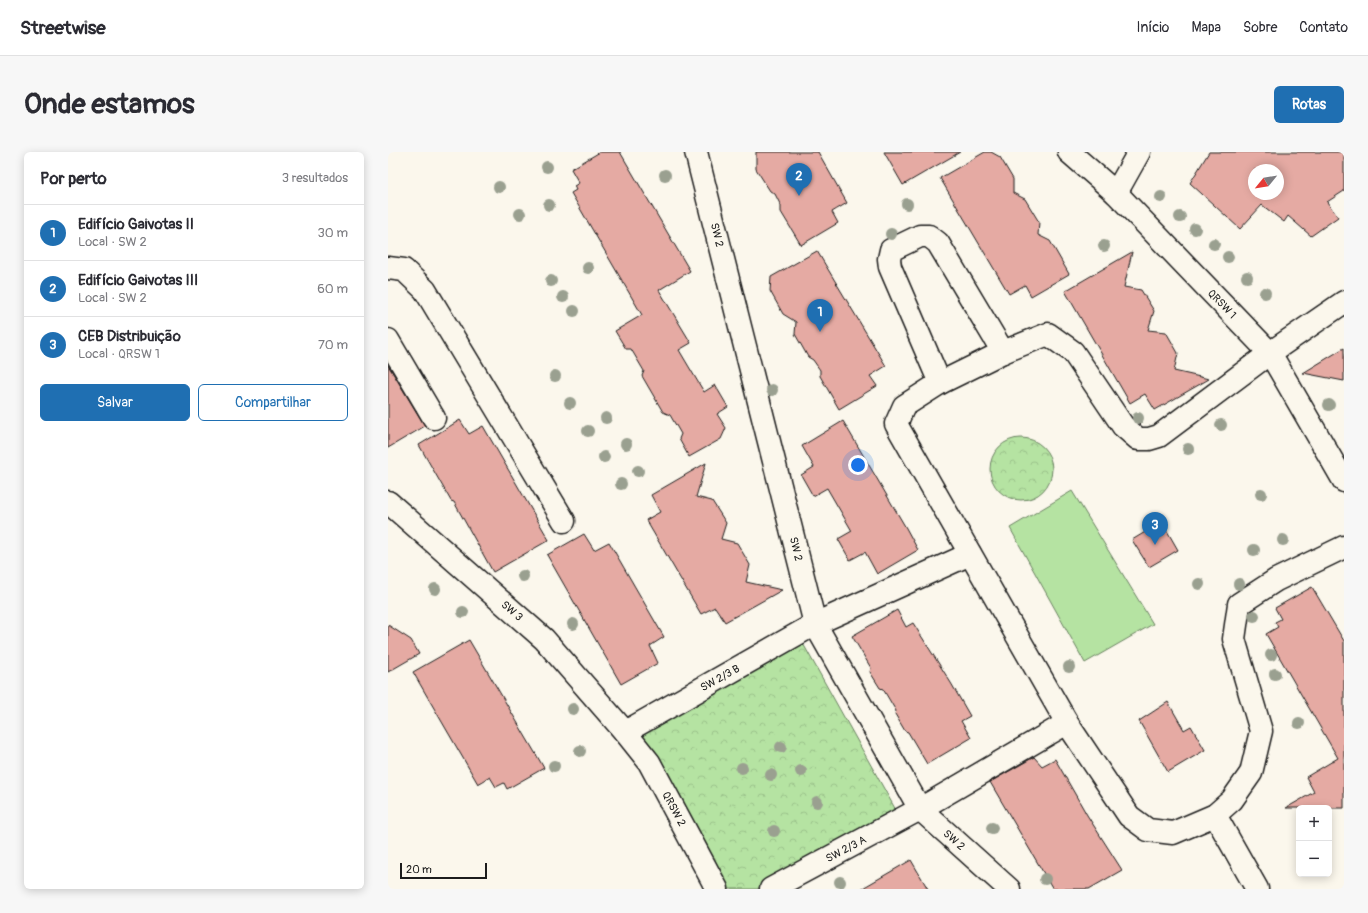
<!DOCTYPE html>
<html lang="pt">
<head>
<meta charset="utf-8">
<style>
	:root { --surface:#fff; --page:#f7f7f7; --text:#2b2b33; --muted:#7c7c81; --line:#e1e1e2; --accent:#1f6fb2 }
	body { margin:0; font-family:Pangolin,sans-serif; background:var(--page); color:var(--text) }
	.controls { position:absolute; right:12px; bottom:12px; display:grid; overflow:hidden; border-radius:6px; box-shadow:0 2px 10px #0003 }
	.controls button { width:36px; height:36px; display:grid; place-items:center; padding:0; border:0; border-bottom:1px solid var(--line); background:var(--surface); color:var(--text); font:20px sans-serif }
	.compass { position:absolute; left:860px; top:12px; width:36px; height:36px; border-radius:50%; background:var(--surface); box-shadow:0 2px 10px #0003; rotate:240deg }
	.scale { position:absolute; left:12px; bottom:10px; width:87px; box-sizing:border-box; padding-left:4px; border:2px solid #1c1c1c; border-top:0; font-size:11px; line-height:14px; white-space:nowrap; color:#1c1c1c; -webkit-text-stroke:3px #fbf7ec; paint-order:stroke }
	.you { position:absolute; left:470px; top:313px; width:14px; height:14px; margin:-10px; border:3px solid #fff; border-radius:50%; background:#1a73e8; box-shadow:0 0 0 6px #1a73e833 }
	.badge { display:grid; place-items:center; width:26px; height:26px; border-radius:50%; background:var(--accent); color:#fff; font-size:13px; font-weight:700 }
	.pin { position:absolute; translate:-50% -33px; filter:drop-shadow(0 1px 2px #0008) }
	.pin::after { content:''; position:absolute; top:21px; width:14px; height:12px; background:inherit; clip-path:polygon(0 0,100% 0,50% 100%) }
	.list { margin:0; padding:0; list-style:none }
	h2 { display:flex; justify-content:space-between; align-items:center; height:52px; margin:0; padding:0 16px; font-size:17px }
	h2 small { font-size:13px; font-weight:400; color:var(--muted) }
	.list li { display:grid; grid-template-columns:26px 1fr auto; gap:12px; align-items:center; box-sizing:border-box; height:56px; padding:0 16px; border-top:1px solid var(--line) }
	.list b { display:block; font-size:15px; white-space:nowrap }
	.list p { margin:0; font-size:13px; white-space:nowrap; color:var(--muted) }
	.list em { font-size:13px; font-style:normal; color:var(--muted) }
	.actions { display:flex; gap:8px; padding:12px 16px }
	.actions a { flex:1; padding:9px 0; border:1px solid var(--accent); border-radius:6px; text-align:center; font-size:14px; color:var(--accent) }
	.actions .main { background:var(--accent); color:#fff }
	.map { position:relative; flex:none; width:956px; height:737px; overflow:hidden; border-radius:6px }
	header { display:flex; align-items:center; gap:24px; box-sizing:border-box; height:56px; padding:0 20px; background:var(--surface); border-bottom:1px solid var(--line) }
	header strong { font-size:19px }
	nav { display:flex; gap:22px; margin-inline-start:auto; font-size:14px }
	.intro { display:flex; align-items:center; justify-content:space-between; box-sizing:border-box; height:96px; padding:0 24px }
	h1 { margin:0; font-size:28px }
	.button { padding:10px 18px; border-radius:6px; background:var(--accent); color:#fff; font-size:14px; font-weight:700 }
	main { display:flex; gap:24px; padding:0 24px }
	aside { flex:1; background:var(--surface); border-radius:6px; box-shadow:0 2px 10px #0003 }
	.map>svg:first-child { display:block }
	.park { fill:url(#park-crowns); stroke:#68805f }
	.pitch { fill:#b5e3a2; stroke:#68805f }
	.building { fill:#e5aaa3; stroke:#1c1c1c; fill-rule:evenodd }
	.lines { fill:none; stroke-linecap:round; stroke-linejoin:round }
	.minor-casing { stroke:#1c1c1c; stroke-width:25 }
	.minor { stroke:#fbf7ec; stroke-width:22 }
	.tree { fill:#9aa090 }
	.labels { text-anchor:middle; dominant-baseline:central; stroke-width:4; stroke-linejoin:round; paint-order:stroke }
	.street-label { font-size:11px; fill:#1c1c1c; stroke:#fbf7ec }
</style>
</head>
<body>
<header>
<strong>Streetwise</strong>
<nav><a>Início</a><a>Mapa</a><a>Sobre</a><a>Contato</a></nav>
</header>
<div class="intro"><h1>Onde estamos</h1><a class="button">Rotas</a></div>
<main>
<aside>
<h2>Por perto<small>3 resultados</small></h2>
<ul class="list">
<li><span class="badge">1</span><div><b>Edifício Gaivotas II</b><p>Local · SW 2</p></div><em>30 m</em></li>
<li><span class="badge">2</span><div><b>Edifício Gaivotas III</b><p>Local · SW 2</p></div><em>60 m</em></li>
<li><span class="badge">3</span><div><b>CEB Distribuição</b><p>Local · QRSW 1</p></div><em>70 m</em></li>
</ul>
<div class="actions"><a class="main">Salvar</a><a>Compartilhar</a></div>
</aside>
<div class="map">
<svg width="956" height="737" viewBox="0 0 956 737">
	<defs>
		<pattern id="park-crowns" width="20" height="18" patternUnits="userSpaceOnUse"><rect width="20" height="18" fill="#b5e3a2"/><path d="M2 6a3 3 0 1 1 6 0M12 15a3 3 0 1 1 6 0" fill="none" stroke="#9bc28b"/></pattern>
	</defs>
	<rect width="100%" height="100%" fill="#fbf7ec"/>
	<filter id="ink" filterUnits="userSpaceOnUse"><feTurbulence type="fractalNoise" baseFrequency=".025" numOctaves="2"/><feDisplacementMap in="SourceGraphic" scale="8" xChannelSelector="R" yChannelSelector="G"/><feConvolveMatrix kernelMatrix="1 2 1 2 8 2 1 2 1" color-interpolation-filters="sRGB"/></filter>
	<g filter="url(#ink)">
		<g class="park">
			<circle cx="633" cy="317" r="31"/>
			<path d="M413,488L509,660L369,737H337L250,580Z"/>
		</g>
		<path class="pitch" d="M684,339L765,472L697,511L622,376Z"/>
		<g class="building">
			<path d="M212,0H232L302,119L271,138L303,191L291,198L307,225L316,240L327,233L340,255L329,262L338,276L333,287L301,305L291,287L293,282L282,263L275,260L254,224L256,219L243,197H238L227,179L254,163L183,41L188,38L186,34L191,31L183,17Z"/>
			<path d="M368,0H430L459,51L444,60L450,71L413,93L393,60V54L387,42L382,39L368,17Z"/>
			<path d="M496,0H572L515,33Z"/>
			<path d="M597,0H603L612,5L625,27V41L637,47L651,70L650,83L662,89L681,122L643,144L637,133L621,142L552,26Z"/>
			<path d="M821,0H956V39L939,50L950,65L923,84L900,64L896,70L874,53L852,77L802,31ZM866,18H890V42H866Z"/>
			<path d="M429,99L498,214L482,224L489,234L451,257L432,224V218L425,208L420,205L407,182L408,170L395,162L382,139L383,125Z"/>
			<path d="M744,100L736,135L753,138L766,159L760,178L778,180L790,201L786,219L821,227L767,258L757,242L742,251L677,139Z"/>
			<path d="M956,196V229L915,221Z"/>
			<path d="M0,213L37,274L0,296Z"/>
			<path d="M72,268L81,282L95,274L161,388L105,420L66,350L63,349L31,293Z"/>
			<path d="M455,269L518,376L530,398L489,422L477,400L462,408L450,387L464,379L439,336L425,344L413,323L426,315L414,294Z"/>
			<path d="M318,311L308,345L324,349L338,371L333,387L349,391L362,413L358,430L394,438L337,470L327,455L313,462L258,368L272,360L263,343Z"/>
			<path d="M774,370L790,398L761,415L744,388Z"/>
			<path d="M196,382L206,398L221,390L276,485L262,494L270,511L233,532L159,403Z"/>
			<path d="M924,435L956,489V656H898L926,640L918,625L950,606L878,482L890,475L887,470L893,467L887,456Z"/>
			<path d="M509,458L518,475L525,471L563,531L582,564L573,569L583,586L539,612L520,580L517,579L507,562L508,559L495,537L492,536L482,520L483,516L464,484Z"/>
			<path d="M0,473L23,488L31,502L0,520Z"/>
			<path d="M81,488L156,616L119,637L116,631L108,635L102,625L90,632L25,520Z"/>
			<path d="M780,550L796,578L803,574L817,598L780,620L751,569Z"/>
			<path d="M646,605L654,614L667,607L699,663L734,718L701,737H665L602,630Z"/>
			<path d="M523,708L540,737H473Z"/>
		</g>
		<g class="lines">
			<defs>
				<g id="minor">
					<path d="M308,0L427,472L532,657L621,737"/>
					<path d="M681,0L728,41L882,201L956,329"/>
					<path d="M728,41L751,0"/>
					<path d="M0,116L16,118L37,138L176,369"/>
					<path d="M956,150L882,201L771,284L761,287H750L735,274L685,200L660,182L615,200L552,231L516,254L508,272L679,571L741,664L760,678L785,681L827,663L844,648L863,621L873,579L846,487L851,452L888,428L956,395"/>
					<path d="M0,188L46,266"/>
					<path d="M552,231L502,115L501,107L503,98L532,84H541L550,91L615,200"/>
					<path d="M0,350L156,487L237,580L261,610L329,737"/>
					<path d="M237,580L427,472L582,402"/>
					<path d="M827,663L869,737"/>
					<path d="M383,737L532,657L679,571"/>
				</g>
			</defs>
			<use href="#minor" class="minor-casing"/>
			<use href="#minor" class="minor"/>
		</g>
		<g class="tree">
			<circle cx="159" cy="15" r="6"/>
			<circle cx="277" cy="23" r="6"/>
			<circle cx="111" cy="35" r="6"/>
			<circle cx="773" cy="45" r="6"/>
			<circle cx="519" cy="52" r="6"/>
			<circle cx="161" cy="53" r="6"/>
			<circle cx="132" cy="62" r="6"/>
			<circle cx="792" cy="65" r="6"/>
			<circle cx="807" cy="77" r="6"/>
			<circle cx="503" cy="82" r="6"/>
			<circle cx="826" cy="92" r="6"/>
			<circle cx="716" cy="94" r="6"/>
			<circle cx="840" cy="105" r="6"/>
			<circle cx="200" cy="116" r="6"/>
			<circle cx="859" cy="125" r="6"/>
			<circle cx="163" cy="129" r="6"/>
			<circle cx="877" cy="141" r="6"/>
			<circle cx="175" cy="145" r="6"/>
			<circle cx="186" cy="159" r="6"/>
			<circle cx="167" cy="224" r="6"/>
			<circle cx="384" cy="238" r="6"/>
			<circle cx="182" cy="251" r="6"/>
			<circle cx="941" cy="253" r="6"/>
			<circle cx="218" cy="266" r="6"/>
			<circle cx="750" cy="266" r="6"/>
			<circle cx="833" cy="273" r="6"/>
			<circle cx="200" cy="279" r="6"/>
			<circle cx="238" cy="292" r="6"/>
			<circle cx="800" cy="297" r="6"/>
			<circle cx="216" cy="305" r="6"/>
			<circle cx="250" cy="319" r="6"/>
			<circle cx="233" cy="332" r="6"/>
			<circle cx="873" cy="342" r="6"/>
			<circle cx="895" cy="388" r="6"/>
			<circle cx="866" cy="398" r="6"/>
			<circle cx="135" cy="424" r="6"/>
			<circle cx="811" cy="432" r="6"/>
			<circle cx="851" cy="432" r="6"/>
			<circle cx="47" cy="437" r="6"/>
			<circle cx="75" cy="460" r="6"/>
			<circle cx="866" cy="464" r="6"/>
			<circle cx="185" cy="472" r="6"/>
			<circle cx="883" cy="503" r="6"/>
			<circle cx="681" cy="515" r="6"/>
			<circle cx="887" cy="522" r="6"/>
			<circle cx="185" cy="557" r="6"/>
			<circle cx="911" cy="571" r="6"/>
			<circle cx="393" cy="595" r="6"/>
			<circle cx="192" cy="599" r="6"/>
			<circle cx="166" cy="614" r="6"/>
			<circle cx="354" cy="616" r="6"/>
			<circle cx="413" cy="619" r="6"/>
			<circle cx="383" cy="623" r="6"/>
			<circle cx="429" cy="650" r="6"/>
			<circle cx="604" cy="676" r="6"/>
			<circle cx="386" cy="679" r="6"/>
			<circle cx="657" cy="727" r="6"/>
			<circle cx="452" cy="730" r="6"/>
		</g>
	</g>
	<g class="labels">
		<g class="street-label">
			<text transform="translate(329 83) rotate(76)">SW 2</text>
			<text transform="translate(834 152) rotate(46)">QRSW 1</text>
			<text transform="translate(408 397) rotate(76)">SW 2</text>
			<text transform="translate(124 459) rotate(41)">SW 3</text>
			<text transform="translate(332 526) rotate(-29)">SW 2/3 B</text>
			<text transform="translate(286 657) rotate(62)">QRSW 2</text>
			<text transform="translate(566 688) rotate(42)">SW 2</text>
			<text transform="translate(458 697) rotate(-28)">SW 2/3 A</text>
		</g>
	</g>
</svg>
<div class="controls">
<button>+</button>
<button>−</button>
</div>
<svg class="compass" viewBox="-18 -18 36 36"><path d="M0-13l5 13h-10z" fill="#e53935"/><path d="M0 13l5-13h-10z" fill="#7c7c81"/></svg>
<div class="scale">20 m</div>
<div class="you"></div>
<div class="pin badge" style="left:432px;top:180px">1</div>
<div class="pin badge" style="left:411px;top:44px">2</div>
<div class="pin badge" style="left:767px;top:393px">3</div>
</div>
</main>
</body>
</html>
